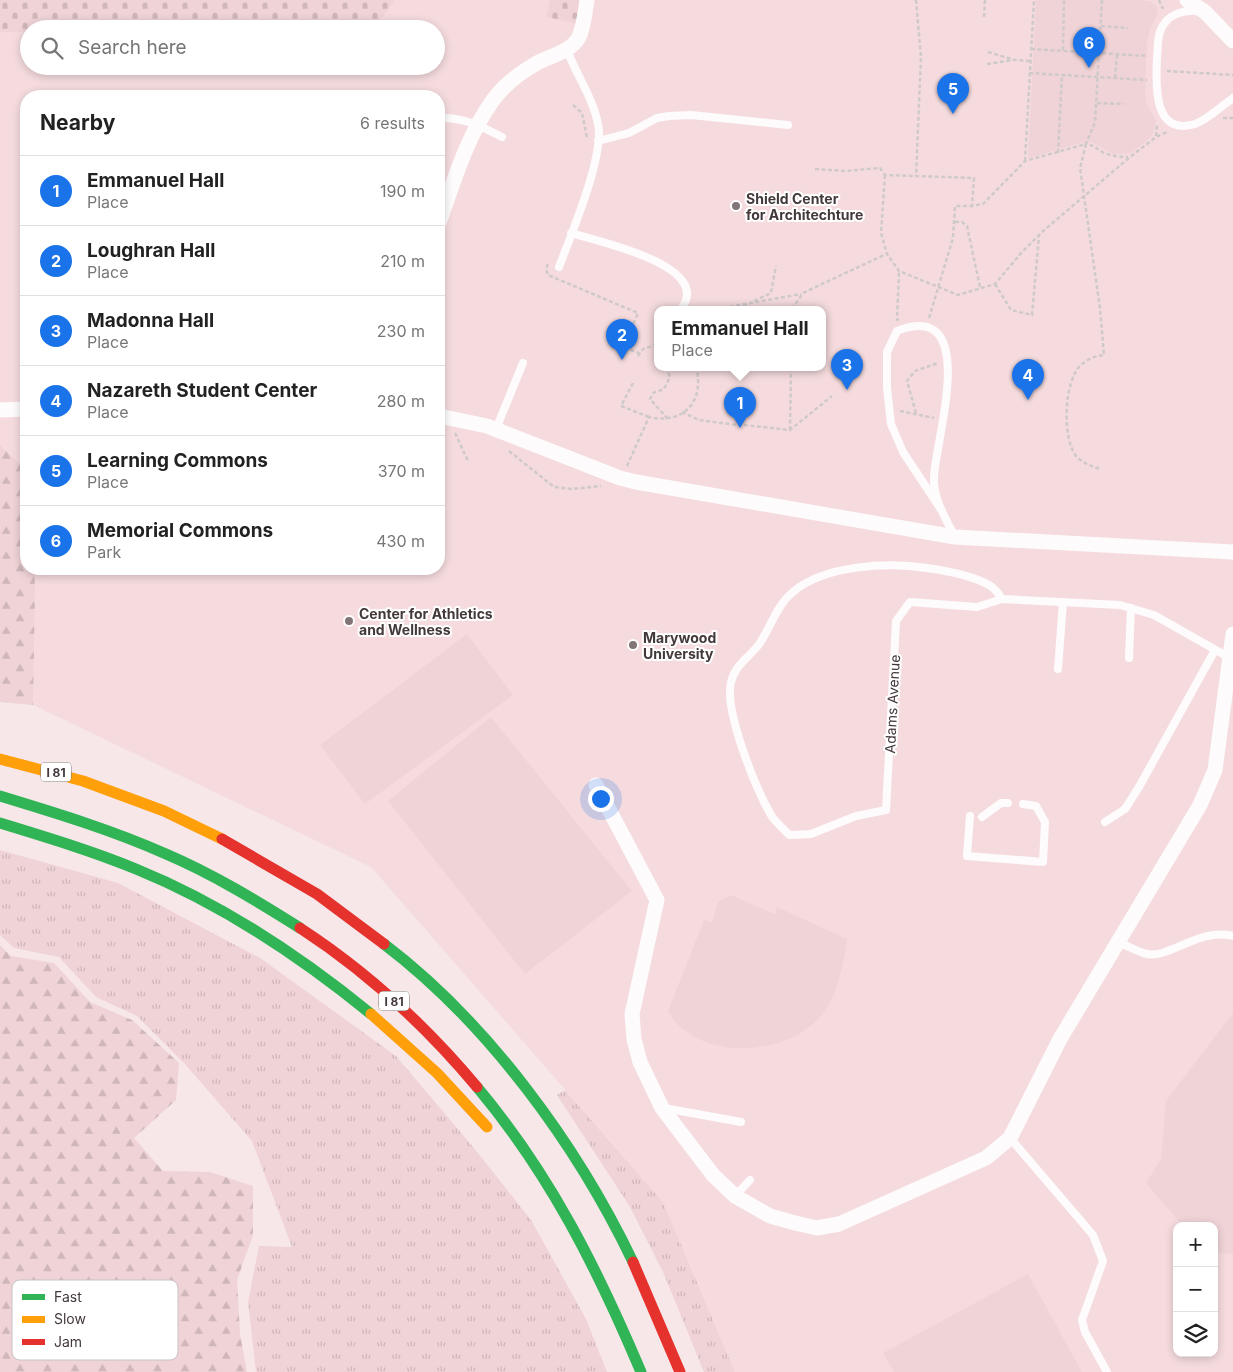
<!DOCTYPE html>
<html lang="en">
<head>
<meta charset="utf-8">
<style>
	:root { --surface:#fff; --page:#f6f6f6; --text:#222; --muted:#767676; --line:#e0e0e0; --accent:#1a73e8 }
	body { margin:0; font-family:Inter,sans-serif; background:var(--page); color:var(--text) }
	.controls { position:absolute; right:15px; bottom:15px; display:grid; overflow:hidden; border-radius:10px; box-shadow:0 2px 8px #0003 }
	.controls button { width:45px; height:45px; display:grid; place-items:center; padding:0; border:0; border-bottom:1px solid var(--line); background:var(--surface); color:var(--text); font:25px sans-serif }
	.you { position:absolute; left:600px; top:798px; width:18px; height:18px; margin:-12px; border:4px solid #fff; border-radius:50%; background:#1a73e8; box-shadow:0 0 0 8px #1a73e833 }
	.badge { display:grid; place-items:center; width:32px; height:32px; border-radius:50%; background:var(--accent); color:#fff; font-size:16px; font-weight:700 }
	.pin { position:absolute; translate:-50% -41px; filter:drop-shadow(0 1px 2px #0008) }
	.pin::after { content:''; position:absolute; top:26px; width:18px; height:15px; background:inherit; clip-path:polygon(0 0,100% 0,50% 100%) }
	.popup { position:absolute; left:654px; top:306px; width:172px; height:65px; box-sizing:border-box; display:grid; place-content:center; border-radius:10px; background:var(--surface); filter:drop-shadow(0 1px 4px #0005); font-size:16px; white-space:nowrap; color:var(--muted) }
	.popup b { font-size:19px; color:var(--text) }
	.popup::after { content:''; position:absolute; left:50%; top:100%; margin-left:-10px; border:10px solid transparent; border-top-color:var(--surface) }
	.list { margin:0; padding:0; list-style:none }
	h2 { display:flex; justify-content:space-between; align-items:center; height:65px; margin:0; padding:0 20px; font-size:21px }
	h2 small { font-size:16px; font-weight:400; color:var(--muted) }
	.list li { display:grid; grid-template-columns:32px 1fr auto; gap:15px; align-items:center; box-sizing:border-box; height:70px; padding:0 20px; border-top:1px solid var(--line) }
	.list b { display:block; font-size:19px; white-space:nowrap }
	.list p { margin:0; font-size:16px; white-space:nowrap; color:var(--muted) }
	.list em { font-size:16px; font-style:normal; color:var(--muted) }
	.icon { flex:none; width:28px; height:28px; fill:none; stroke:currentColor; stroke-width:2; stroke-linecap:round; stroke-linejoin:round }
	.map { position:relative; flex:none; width:1233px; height:1372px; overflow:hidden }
	.search { position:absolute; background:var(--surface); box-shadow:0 2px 8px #0003; left:20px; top:20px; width:425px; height:55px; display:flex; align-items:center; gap:12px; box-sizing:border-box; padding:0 18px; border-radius:28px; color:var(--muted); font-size:19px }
	.panel { position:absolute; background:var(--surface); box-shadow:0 2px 8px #0003; left:20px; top:90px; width:425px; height:485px; border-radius:20px }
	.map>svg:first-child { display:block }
	.built { fill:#f5dbde; fill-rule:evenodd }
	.grass { fill:url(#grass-tufts) }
	.forest { fill:url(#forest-firs) }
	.cemetery { fill:url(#cemetery-stones) }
	.park { fill:#efd3d7 }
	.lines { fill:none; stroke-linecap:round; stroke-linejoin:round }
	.path { stroke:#d0c9ca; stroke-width:2.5; stroke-dasharray:4 2.5; stroke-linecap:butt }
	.lane { stroke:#fefbfc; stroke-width:8 }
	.street { stroke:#fefbfc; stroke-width:15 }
	.fast { stroke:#30b455; stroke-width:11 }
	.slow { stroke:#ff9f0a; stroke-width:11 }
	.jam { stroke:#e5322d; stroke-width:11 }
	.poi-dot { fill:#827577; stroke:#fff; stroke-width:2 }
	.labels { text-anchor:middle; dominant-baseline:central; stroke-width:4; stroke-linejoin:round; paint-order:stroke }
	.shield { fill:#fff; stroke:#7b7475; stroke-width:1 }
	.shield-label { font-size:12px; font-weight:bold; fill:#43383a }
	.poi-label { font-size:14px; font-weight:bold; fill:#43383a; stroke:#fff; text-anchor:start }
	.street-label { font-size:14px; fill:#43383a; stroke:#fff }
	.key { fill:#fff; stroke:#c7c3c4; stroke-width:1 }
	.key-label { font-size:14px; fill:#43383a }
</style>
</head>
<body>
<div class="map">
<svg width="1233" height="1372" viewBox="0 0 1233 1372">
	<defs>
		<pattern id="grass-tufts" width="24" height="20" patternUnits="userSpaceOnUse" patternTransform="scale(1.25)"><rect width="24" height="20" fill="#efd3d7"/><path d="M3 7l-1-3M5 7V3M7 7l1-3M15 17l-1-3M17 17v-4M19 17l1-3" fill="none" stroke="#ceb6b9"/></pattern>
		<pattern id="forest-firs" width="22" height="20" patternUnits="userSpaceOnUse" patternTransform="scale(1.25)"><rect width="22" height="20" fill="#efd3d7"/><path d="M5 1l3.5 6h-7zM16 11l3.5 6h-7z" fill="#ceb6b9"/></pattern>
		<pattern id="cemetery-stones" width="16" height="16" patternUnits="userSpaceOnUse" patternTransform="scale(1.25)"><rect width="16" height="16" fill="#efd3d7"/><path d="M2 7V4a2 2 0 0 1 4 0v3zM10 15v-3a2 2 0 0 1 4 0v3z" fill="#ceb6b9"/></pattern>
	</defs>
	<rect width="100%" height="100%" fill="#f7e7e9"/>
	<path class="built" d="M395,0H1233V1372H735L663,1202L371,867L33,705L34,569H439V96H26V469L0,445V32H29V66H436V29H365L383,17ZM658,309H822V367H658ZM1177,1226H1214V1353H1177Z"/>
	<g class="grass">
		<path d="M0,850L118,883L260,958L396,1056L474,1148L531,1220L586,1319L607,1372H256L248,1302L259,1246L292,1247L252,1141L184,1063L137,1016L96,997L59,957L14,948L0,935Z"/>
		<path d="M565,1090L663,1202L735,1372H704L663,1272L630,1207L557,1095Z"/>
	</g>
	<g class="forest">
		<path d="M0,445L26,469V569H34L35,586L33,705L0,702Z"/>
		<path d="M0,945L11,956L54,963L90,1002L132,1020L179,1063L176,1100L134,1138L163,1171L210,1172L253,1186V1235L237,1280L240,1334L247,1372H0Z"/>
	</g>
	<g class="cemetery">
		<path d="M0,0H395L383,17L365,29H29V32H0Z"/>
		<path d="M550,0H580L578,24L546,17Z"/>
	</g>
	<g class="park">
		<path d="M1036,0H1138L1150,1L1156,6L1158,14L1150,29L1147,43L1145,93L1146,103L1156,121L1152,136L1131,153L1113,154L1091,142L1080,143L1028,158Z"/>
		<path d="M467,634L513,695L365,804L320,745Z"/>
		<path d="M491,717L632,891L525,974L388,801Z"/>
		<path d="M731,895L775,914L777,907L847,939C843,966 838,997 819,1018C783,1058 696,1061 668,1011L704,920L712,922L718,902Z"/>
		<path d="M1233,1013V1254L1214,1252V1226H1183L1146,1183L1161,1159L1166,1101Z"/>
		<path d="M1028,1274L1082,1372H894L883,1353Z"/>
	</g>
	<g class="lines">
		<g class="path">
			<path d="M916,0L921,57L916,176"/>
			<path d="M1102,0L1095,122L1086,144C1094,145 1097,149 1104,153C1112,156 1120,157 1128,157"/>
			<path d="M1159,0L1163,9"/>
			<path d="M984,17L985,0"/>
			<path d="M1101,26L1128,28"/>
			<path d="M1031,49L1148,56"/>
			<path d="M1063,50L1064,0"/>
			<path d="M988,52L1015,60L1030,61"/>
			<path d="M987,64L1013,60"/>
			<path d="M1167,71L1233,75"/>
			<path d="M1029,73L1147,80"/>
			<path d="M1115,78L1117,55"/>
			<path d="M1097,103L1124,104"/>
			<path d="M573,105L582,113L587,138"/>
			<path d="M1223,118H1233"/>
			<path d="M1156,136L1157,124"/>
			<path d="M1086,144L1080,168L1100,308L1104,355C1095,356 1087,359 1080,366C1064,382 1062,438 1076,456C1083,463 1090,466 1100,469"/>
			<path d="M1058,153L1062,75"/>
			<path d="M1025,161L1034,0"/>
			<path d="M815,169L845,171L880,168L885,175L974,178L972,206L983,204L1025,161L1086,144"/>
			<path d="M885,175L881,233L887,254L899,271L958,295L995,284L1022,252L1042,232L1130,157L1156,137L1167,132"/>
			<path d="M955,222H962L967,226L980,287"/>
			<path d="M548,264L546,269L548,275L638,313L626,340L632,342L628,349L639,353"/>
			<path d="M995,284L1011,310L1032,315L1039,236"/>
			<path d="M754,301L771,293L776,266"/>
			<path d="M717,309L801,294"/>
			<path d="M740,309L747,305"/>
			<path d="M792,309L803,293L886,254"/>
			<path d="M929,318L953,238L955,206H972"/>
			<path d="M899,319L897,320L899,271"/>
			<path d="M638,356L643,349L658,344"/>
			<path d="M666,367L670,377L664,389L653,393L650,399L668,419"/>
			<path d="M633,383L621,406L649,417"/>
			<path d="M900,411L934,418"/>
			<path d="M682,412L699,420L736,425"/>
			<path d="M916,413L907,381L915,371L938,363"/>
			<path d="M744,425L790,430L832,396"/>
			<path d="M790,430L791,367"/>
			<path d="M455,433L468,461"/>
			<path d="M509,451L554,487L572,489L601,486"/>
			<path d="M627,466L649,417C684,425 705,401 696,367"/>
		</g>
		<g class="lane">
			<path d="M1198,11C1186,10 1171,13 1164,24C1157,33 1158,47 1157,58C1156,82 1152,137 1195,124C1209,119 1221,106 1233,98"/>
			<path d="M439,118C463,117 481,126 502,137"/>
			<path d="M598,141L629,133L657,118L669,116L691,115L788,125"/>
			<path d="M571,233C597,241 715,266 681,309"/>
			<path d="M559,267C571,235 605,155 598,124C593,98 576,74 567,50"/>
			<path d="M496,429L523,363"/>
			<path d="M942,511L903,452L891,424L887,388V352L897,331C982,298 935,441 934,477C933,499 945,517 955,537"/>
			<path d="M1002,599C999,594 994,588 989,585C971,575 948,571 927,568C888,562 824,565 793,592C777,605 771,626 760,643C750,657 736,663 731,682C724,711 756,789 771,815C775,822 783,828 789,835L811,834L856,816L886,810L896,621L910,602L977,607L1002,599L1120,605L1154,615L1230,658"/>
			<path d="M1129,658L1131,608"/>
			<path d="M1058,669L1063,602"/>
			<path d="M970,816L967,856L1043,862L1045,822L1036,806L1023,804"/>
			<path d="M982,817L1001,803H1008"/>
			<path d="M1105,822L1125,809L1139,787L1215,650"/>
			<path d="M1118,942C1128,946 1138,952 1147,954C1169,959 1200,927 1233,936"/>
			<path d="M664,1108L741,1122"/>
			<path d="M1010,1138L1093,1235L1103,1261L1082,1320L1085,1332L1107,1372"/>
			<path d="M735,1196L750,1180"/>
		</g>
		<g class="street">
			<path d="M1187,0L1205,12L1233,41"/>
			<path d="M439,223C454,181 467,136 493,100C504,85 521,72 537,63C550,56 571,52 579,37C584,26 585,12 587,0"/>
			<path d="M0,410L26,409"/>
			<path d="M439,416L487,426L620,478L636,482L955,537L1233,552"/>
			<path d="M596,785L657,900L632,1014L634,1039L640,1062L662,1108L713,1175L735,1196L770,1216L795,1223L817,1228L839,1224L986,1158L1010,1138L1060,1039L1200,805L1215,770L1233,634"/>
		</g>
		<g class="fast">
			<path d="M0,796C56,813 112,830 166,854C213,874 257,901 300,928"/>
			<path d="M0,823C46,837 92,851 136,869C222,904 300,956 371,1014"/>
			<path d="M384,944C488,1023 577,1145 633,1262"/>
			<path d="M477,1087C550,1174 597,1268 641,1372"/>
		</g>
		<g class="slow">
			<path d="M0,759L83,781L164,811L222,839"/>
			<path d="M371,1014L437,1073L487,1127"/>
		</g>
		<g class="jam">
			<path d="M222,839L317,894L384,944"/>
			<path d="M300,928C366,971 426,1026 477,1087"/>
			<path d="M633,1262L680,1372"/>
		</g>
	</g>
	<g class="poi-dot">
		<circle cx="736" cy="206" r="5"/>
		<circle cx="349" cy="621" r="5"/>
		<circle cx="633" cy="645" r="5"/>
	</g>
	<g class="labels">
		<g class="shield">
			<rect x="41" y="762.5" width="30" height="19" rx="4"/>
			<rect x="379" y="991.5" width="30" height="19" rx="4"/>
		</g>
		<g class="shield-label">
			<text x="56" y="772">I 81</text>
			<text x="394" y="1001">I 81</text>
		</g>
		<g class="poi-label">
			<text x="746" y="198">Shield Center<tspan x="746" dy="16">for Architechture</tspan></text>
			<text x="359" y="613">Center for Athletics<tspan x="359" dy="16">and Wellness</tspan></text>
			<text x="643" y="637">Marywood<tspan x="643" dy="16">University</tspan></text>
		</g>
		<g class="street-label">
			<text transform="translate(892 704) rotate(-87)">Adams Avenue</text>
		</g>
	</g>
	<rect x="12" y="1280" width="166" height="80" rx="8" class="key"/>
	<rect x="22" y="1294" width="23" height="6" fill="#30b455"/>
	<rect x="22" y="1316" width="23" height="7" fill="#ff9f0a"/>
	<rect x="22" y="1339" width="23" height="6" fill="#e5322d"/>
	<g class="key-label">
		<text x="54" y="1302">Fast</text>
		<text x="54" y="1324">Slow</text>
		<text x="54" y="1347">Jam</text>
	</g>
</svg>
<div class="controls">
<button>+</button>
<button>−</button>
<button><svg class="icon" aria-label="layers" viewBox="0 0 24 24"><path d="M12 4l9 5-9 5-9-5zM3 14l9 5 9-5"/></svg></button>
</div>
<div class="you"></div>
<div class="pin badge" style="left:740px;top:428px">1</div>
<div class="popup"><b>Emmanuel Hall</b>Place</div>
<div class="pin badge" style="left:622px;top:360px">2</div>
<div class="pin badge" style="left:847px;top:390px">3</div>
<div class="pin badge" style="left:1028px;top:400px">4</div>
<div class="pin badge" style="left:953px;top:114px">5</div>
<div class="pin badge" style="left:1089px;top:68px">6</div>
<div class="search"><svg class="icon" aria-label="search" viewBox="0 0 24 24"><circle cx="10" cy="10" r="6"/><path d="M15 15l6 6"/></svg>Search here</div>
<section class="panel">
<h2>Nearby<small>6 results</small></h2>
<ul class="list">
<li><span class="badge">1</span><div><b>Emmanuel Hall</b><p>Place</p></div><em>190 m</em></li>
<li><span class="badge">2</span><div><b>Loughran Hall</b><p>Place</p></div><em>210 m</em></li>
<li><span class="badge">3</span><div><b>Madonna Hall</b><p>Place</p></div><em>230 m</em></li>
<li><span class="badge">4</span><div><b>Nazareth Student Center</b><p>Place</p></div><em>280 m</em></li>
<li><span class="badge">5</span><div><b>Learning Commons</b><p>Place</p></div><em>370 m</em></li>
<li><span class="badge">6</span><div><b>Memorial Commons</b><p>Park</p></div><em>430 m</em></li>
</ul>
</section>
</div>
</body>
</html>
